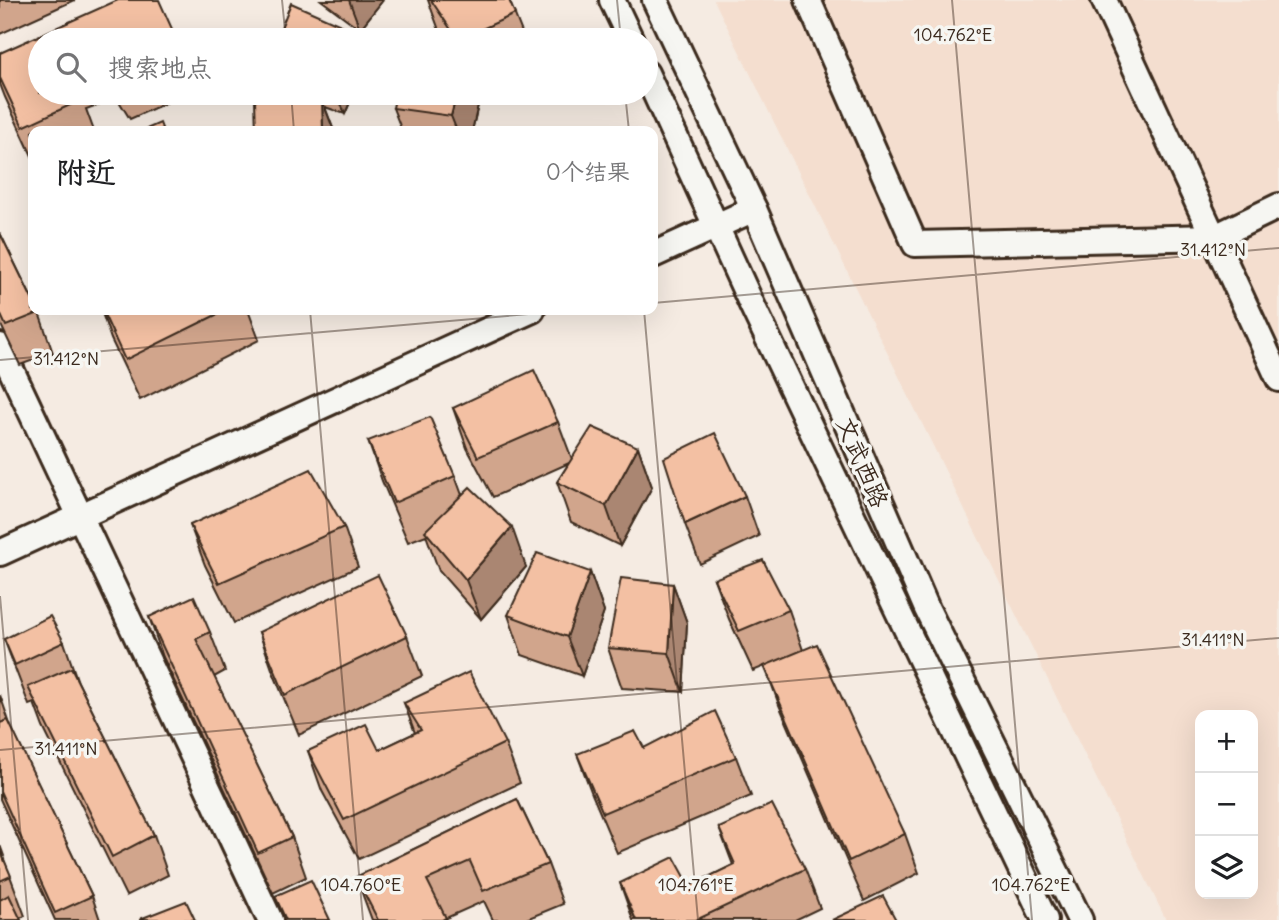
<!DOCTYPE html>
<html lang="zh">
<head>
<meta charset="utf-8">
<style>
	:root { --surface:#fff; --page:#f6f6f6; --text:#202124; --muted:#757577; --line:#e0e0e0 }
	body { margin:0; font-family:Delius,"LXGW WenKai TC",sans-serif; background:var(--page); color:var(--text) }
	.controls { position:absolute; right:21px; bottom:21px; display:grid; overflow:hidden; border-radius:14px; box-shadow:0 7px 28px #0002 }
	.controls button { width:63px; height:63px; display:grid; place-items:center; padding:0; border:0; border-bottom:2px solid var(--line); background:var(--surface); color:var(--text); font:35px sans-serif }
	.list { margin:0; padding:0; list-style:none }
	h2 { display:flex; justify-content:space-between; align-items:center; height:91px; margin:0; padding:0 28px; font-size:30px }
	h2 small { font-size:23px; font-weight:400; color:var(--muted) }
	.icon { flex:none; width:38px; height:38px; fill:none; stroke:currentColor; stroke-width:2; stroke-linecap:round; stroke-linejoin:round }
	.map { position:relative; flex:none; width:1279px; height:920px; overflow:hidden }
	.search { position:absolute; background:var(--surface); box-shadow:0 7px 28px #0002; left:28px; top:28px; width:630px; height:77px; display:flex; align-items:center; gap:18px; box-sizing:border-box; padding:0 24px; border-radius:38px; color:var(--muted); font-size:26px }
	.panel { position:absolute; background:var(--surface); box-shadow:0 7px 28px #0002; left:28px; top:126px; width:630px; height:189px; border-radius:14px }
	.map>svg:first-child { display:block }
	.built { fill:#f4decf; fill-rule:evenodd }
	.lines { fill:none; stroke-linecap:round; stroke-linejoin:round }
	.minor-casing { stroke:#3b2a1e; stroke-width:30 }
	.minor { stroke:#f6f6f2; stroke-width:24 }
	.wall { fill:#d1a58c; stroke:#3b2a1e; stroke-width:2 }
	.shaded-wall { fill:#aa8672; stroke:#3b2a1e; stroke-width:2 }
	.building { fill:#f3c0a3; stroke:#3b2a1e; stroke-width:2 }
	.ticks { fill:none; stroke:#3b2a1e; stroke-width:2; stroke-opacity:0.45 }
	.labels { text-anchor:middle; dominant-baseline:central; stroke-width:7; stroke-linejoin:round; paint-order:stroke }
	.street-label { font-size:24px; fill:#3b2a1e; stroke:#f6f6f2 }
	.ticks-label { font-size:18px; text-anchor:middle; fill:#3b2a1e; stroke:#f6f6f2; stroke-width:7; stroke-linejoin:round; paint-order:stroke }
</style>
</head>
<body>
<div class="map">
<svg width="1279" height="920" viewBox="0 0 1279 920">
	<rect width="100%" height="100%" fill="#f5ebe2"/>
	<filter id="ink" filterUnits="userSpaceOnUse"><feTurbulence type="fractalNoise" baseFrequency=".0143" numOctaves="2"/><feDisplacementMap in="SourceGraphic" scale="14" xChannelSelector="R" yChannelSelector="G"/><feConvolveMatrix kernelMatrix="1 2 1 2 8 2 1 2 1" color-interpolation-filters="sRGB"/></filter>
	<g filter="url(#ink)">
		<path class="built" d="M714,0H1279V920H1166ZM1200,715H1253V894H1200Z"/>
		<g class="lines">
			<defs>
				<g id="minor">
					<path d="M612,0L631,40"/>
					<path d="M655,0L754,209L927,609L1080,920"/>
					<path d="M808,0L915,244L1215,237L1279,206"/>
					<path d="M1104,0L1279,379"/>
					<path d="M646,73L753,307L1045,920"/>
					<path d="M653,255L754,209"/>
					<path d="M0,346L270,920"/>
					<path d="M0,553L532,310"/>
				</g>
			</defs>
			<use href="#minor" class="minor-casing"/>
			<use href="#minor" class="minor"/>
		</g>
		<g class="wall">
			<path d="M0,0H75L0,34Z"/>
			<path d="M321,0H383L360,29Z"/>
			<path d="M428,0H509L525,40H446L439,30Z"/>
			<path d="M40,40V93H188L130,119L117,98L86,109L94,131H33V158L5,97L0,84V53Z"/>
			<path d="M285,93H354L345,114L325,107L334,131H256L303,100L285,94Z"/>
			<path d="M478,105L472,131H402L393,108Z"/>
			<path d="M0,233L39,313L53,353L20,365L0,323Z"/>
			<path d="M101,310H248L259,340L140,400L111,339Z"/>
			<path d="M453,408L558,422L572,459L638,447L652,487L620,546L571,522L557,482L569,463L493,497L467,448Z"/>
			<path d="M368,441L455,476L462,495L526,567L481,619L439,571L426,535L408,542L382,481Z"/>
			<path d="M745,496L759,536L700,564L685,524Z"/>
			<path d="M190,525L344,527L358,567L234,623L205,565Z"/>
			<path d="M590,572L604,612L582,676L522,655L508,615Z"/>
			<path d="M714,579L789,610L803,650L905,834L919,873L864,901L779,705L765,666L753,671L729,619Z"/>
			<path d="M673,584L687,623L683,692L622,688L608,648Z"/>
			<path d="M149,617L210,632L225,671L214,677L292,837L306,877L273,893L163,657Z"/>
			<path d="M259,632L407,636L422,676L299,735L273,672Z"/>
			<path d="M4,639L64,642L78,682L154,835L168,875L126,896L43,727L34,703L29,705Z"/>
			<path d="M0,695L11,727L92,896L100,920H55L0,799Z"/>
			<path d="M404,703L505,743L520,783L359,859L322,791L308,751L379,750L415,733Z"/>
			<path d="M644,748L736,757L751,796L617,853L592,794L577,754Z"/>
			<path d="M517,799L548,864L563,904L524,920H493L484,901L446,918L447,920H372L356,877Z"/>
			<path d="M719,828L805,869L820,908L795,920H636L690,886L733,865Z"/>
			<path d="M0,845L4,856L3,857L25,916L20,918L0,920Z"/>
			<path d="M620,883L636,920H633Z"/>
			<path d="M275,896L330,920H284Z"/>
		</g>
		<g class="shaded-wall">
			<path d="M349,0H383L360,29Z"/>
			<path d="M350,29L354,40H345Z"/>
			<path d="M337,93H354L345,114Z"/>
			<path d="M457,93H473L478,105L472,131H457L451,116Z"/>
			<path d="M322,100L334,131H323Z"/>
			<path d="M638,447L652,487L620,546L606,506Z"/>
			<path d="M512,527L526,567L481,619L466,580Z"/>
			<path d="M590,572L604,612L582,676L567,637Z"/>
			<path d="M673,584L687,623L683,692L669,653Z"/>
		</g>
		<g class="building">
			<path d="M118,0H159L177,40H40V93H80L83,99L23,127L0,78V53Z"/>
			<path d="M431,0H509L515,14L458,40Z"/>
			<path d="M291,3L350,29L345,40H276Z"/>
			<path d="M396,93H457L451,116L393,108Z"/>
			<path d="M255,100H322L323,131H256Z"/>
			<path d="M160,123L163,131H142Z"/>
			<path d="M0,233L33,301V310H37L39,313L6,326L0,313Z"/>
			<path d="M102,310H226L125,360Z"/>
			<path d="M534,370L558,422L478,457L453,408Z"/>
			<path d="M430,417L455,476L394,503L368,441Z"/>
			<path d="M592,427L638,447L606,506L557,482Z"/>
			<path d="M715,433L745,496L685,524L664,458Z"/>
			<path d="M311,469L344,527L219,583L190,525Z"/>
			<path d="M470,487L512,527L466,580L425,531Z"/>
			<path d="M537,553L590,572L567,637L508,615Z"/>
			<path d="M763,560L789,610L739,631L714,579Z"/>
			<path d="M378,575L407,636L285,695L259,632Z"/>
			<path d="M621,578L673,584L669,653L608,648Z"/>
			<path d="M194,596L210,632L196,639L292,837L258,853L149,617Z"/>
			<path d="M50,616L64,642L15,665L4,639Z"/>
			<path d="M817,644L905,834L849,861L764,666Z"/>
			<path d="M71,668L154,835L112,857L28,687Z"/>
			<path d="M469,672L505,743L344,820L308,751L366,724L379,750L421,730L404,703Z"/>
			<path d="M715,711L736,757L603,813L577,754L635,731L644,748Z"/>
			<path d="M8,720L92,896L55,913L0,791V723Z"/>
			<path d="M517,799L548,864L483,891L470,861L427,880L446,918L442,920H378L356,877Z"/>
			<path d="M772,804L805,869L696,920H636L620,883L674,857L690,886L735,864L719,828Z"/>
			<path d="M0,850L11,876L0,881Z"/>
			<path d="M311,880L330,920H286L275,896Z"/>
			<path d="M9,895L21,920H0V900Z"/>
			<path d="M883,896L896,920H832Z"/>
			<path d="M186,901L195,920L140,919Z"/>
		</g>
	</g>
	<path class="ticks" d="M282,0L286,40M617,0L621,40M952,0L1032,920M291,93L294,131M625,93L629,131M653,303L1279,248M310,310L363,920M644,310L698,920M0,360L575,310M0,596L28,920M0,750L1279,638"/>
	<g class="labels">
		<g class="street-label">
			<text transform="translate(863 462) rotate(67)">文武西路</text>
		</g>
	</g>
	<g class="ticks-label">
		<text x="953" y="41">104.762°E</text>
		<text x="1213" y="256">31.412°N</text>
		<text x="66" y="365">31.412°N</text>
		<text x="1213" y="646">31.411°N</text>
		<text x="66" y="755">31.411°N</text>
		<text x="361" y="891">104.760°E</text>
		<text x="696" y="891">104.761°E</text>
		<text x="1031" y="891">104.762°E</text>
	</g>
</svg>
<div class="controls">
<button>+</button>
<button>−</button>
<button><svg class="icon" aria-label="layers" viewBox="0 0 24 24"><path d="M12 4l9 5-9 5-9-5zM3 14l9 5 9-5"/></svg></button>
</div>
<div class="search"><svg class="icon" aria-label="search" viewBox="0 0 24 24"><circle cx="10" cy="10" r="6"/><path d="M15 15l6 6"/></svg>搜索地点</div>
<section class="panel">
<h2>附近<small>0个结果</small></h2>
<ul class="list">
</ul>
</section>
</div>
</body>
</html>
